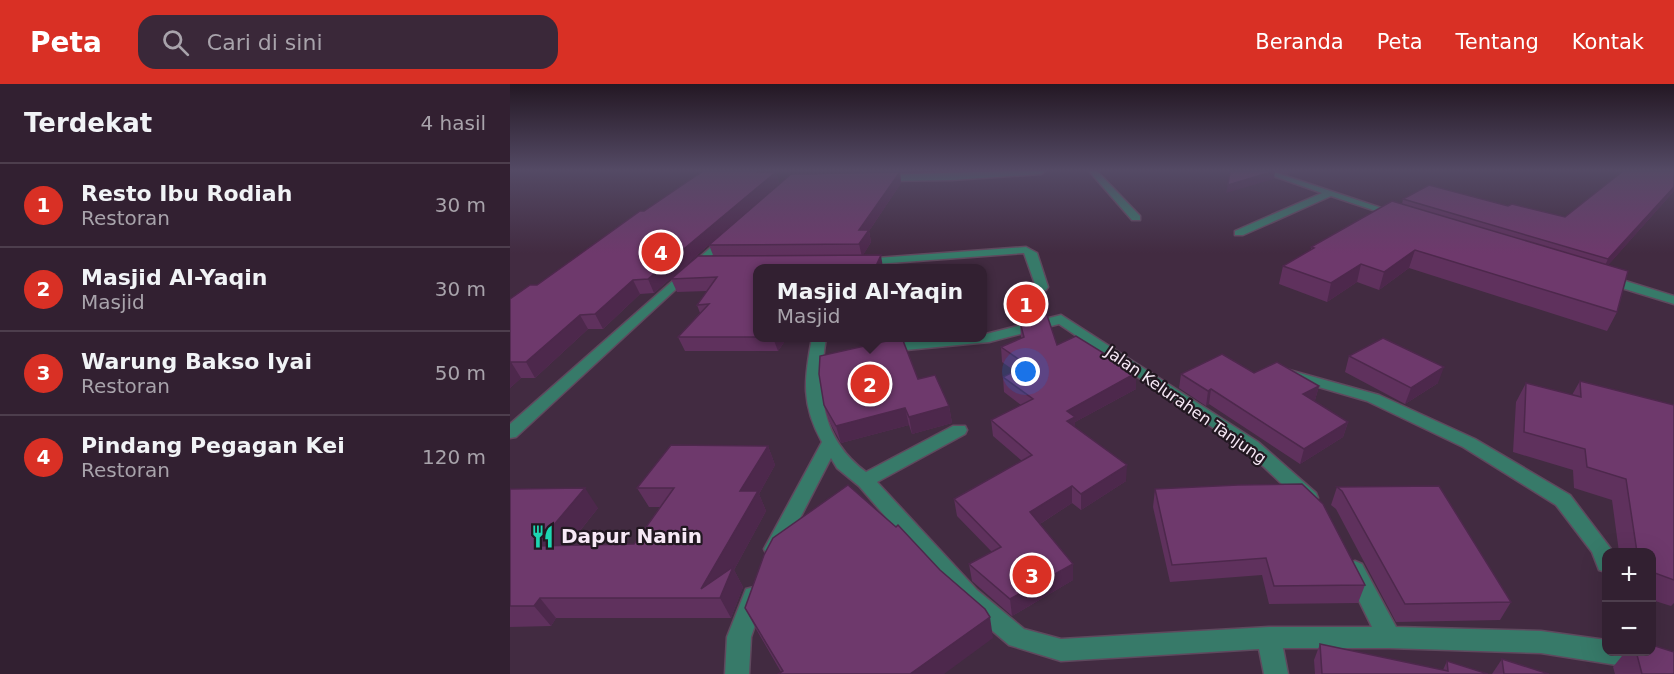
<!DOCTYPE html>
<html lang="id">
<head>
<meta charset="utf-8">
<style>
	:root { --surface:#322031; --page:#3a2839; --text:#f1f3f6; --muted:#a8a3ab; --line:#4d3e4d; --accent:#d93025 }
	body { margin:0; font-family:"DejaVu Sans",sans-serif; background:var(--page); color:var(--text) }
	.controls { position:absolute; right:18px; bottom:18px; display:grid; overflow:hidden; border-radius:12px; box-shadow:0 6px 24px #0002 }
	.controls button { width:54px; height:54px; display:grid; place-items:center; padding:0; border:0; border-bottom:2px solid var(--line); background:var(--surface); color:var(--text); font:30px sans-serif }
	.you { position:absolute; left:516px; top:288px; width:21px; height:21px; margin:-15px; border:4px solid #fff; border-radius:50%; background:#1a73e8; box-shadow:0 0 0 9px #1a73e833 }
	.badge { display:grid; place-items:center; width:39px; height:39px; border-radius:50%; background:var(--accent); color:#fff; font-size:20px; font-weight:700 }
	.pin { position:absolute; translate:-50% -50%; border:3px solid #fff; box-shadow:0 2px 6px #0006 }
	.popup { position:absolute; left:243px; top:180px; width:234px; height:78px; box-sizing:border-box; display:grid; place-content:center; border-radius:12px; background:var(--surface); filter:drop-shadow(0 2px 4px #0005); font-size:20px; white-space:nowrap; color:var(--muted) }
	.popup b { font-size:22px; color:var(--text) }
	.popup::after { content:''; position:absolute; left:50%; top:100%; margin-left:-12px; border:12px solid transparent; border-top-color:var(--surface) }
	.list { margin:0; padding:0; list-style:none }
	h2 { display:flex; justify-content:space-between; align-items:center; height:78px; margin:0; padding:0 24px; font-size:26px }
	h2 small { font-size:20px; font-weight:400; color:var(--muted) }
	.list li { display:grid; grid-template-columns:39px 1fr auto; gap:18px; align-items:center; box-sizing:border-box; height:84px; padding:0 24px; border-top:2px solid var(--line) }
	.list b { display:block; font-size:22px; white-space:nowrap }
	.list p { margin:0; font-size:20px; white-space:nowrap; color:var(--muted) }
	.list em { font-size:20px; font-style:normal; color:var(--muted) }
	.icon { flex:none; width:33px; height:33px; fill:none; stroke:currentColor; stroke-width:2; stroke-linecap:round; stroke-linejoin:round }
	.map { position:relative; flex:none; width:1164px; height:590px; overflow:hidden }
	header { display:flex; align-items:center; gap:36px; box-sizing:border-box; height:84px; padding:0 30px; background:var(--accent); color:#fff }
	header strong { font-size:28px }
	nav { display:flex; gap:33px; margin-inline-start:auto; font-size:21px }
	.search { width:420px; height:54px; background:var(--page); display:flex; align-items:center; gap:15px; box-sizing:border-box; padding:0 21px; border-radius:18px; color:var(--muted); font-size:22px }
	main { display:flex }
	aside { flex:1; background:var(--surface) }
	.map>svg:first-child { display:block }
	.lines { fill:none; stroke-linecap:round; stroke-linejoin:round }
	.minor-casing { stroke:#5f495e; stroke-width:3 }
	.tertiary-casing { stroke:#5f495e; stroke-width:3 }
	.minor { fill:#377a69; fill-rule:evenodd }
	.tertiary { fill:#377a69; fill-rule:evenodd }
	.wall { fill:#5f315d }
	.shaded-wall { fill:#4d284c }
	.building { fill:#6e396c; stroke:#4d284c; stroke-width:1.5 }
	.labels { text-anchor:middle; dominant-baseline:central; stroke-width:4.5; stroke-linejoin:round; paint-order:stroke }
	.street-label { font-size:16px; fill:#f7e9f6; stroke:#221821 }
	.near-poi-label { font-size:20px; font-weight:bold; fill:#f7e9f6; stroke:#221821; text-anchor:start }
</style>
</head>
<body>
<header>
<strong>Peta</strong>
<div class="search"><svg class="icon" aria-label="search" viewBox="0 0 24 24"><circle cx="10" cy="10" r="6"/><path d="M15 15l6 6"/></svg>Cari di sini</div>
<nav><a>Beranda</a><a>Peta</a><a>Tentang</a><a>Kontak</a></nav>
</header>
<main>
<aside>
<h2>Terdekat<small>4 hasil</small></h2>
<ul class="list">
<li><span class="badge">1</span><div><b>Resto Ibu Rodiah</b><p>Restoran</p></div><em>30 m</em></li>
<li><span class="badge">2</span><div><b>Masjid Al-Yaqin</b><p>Masjid</p></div><em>30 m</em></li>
<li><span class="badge">3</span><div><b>Warung Bakso Iyai</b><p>Restoran</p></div><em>50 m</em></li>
<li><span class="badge">4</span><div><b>Pindang Pegagan Kei</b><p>Restoran</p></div><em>120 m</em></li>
</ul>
</aside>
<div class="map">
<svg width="1164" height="590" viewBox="0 0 1164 590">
	<rect width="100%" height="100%" fill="#422b41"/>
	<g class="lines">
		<defs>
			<g id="minor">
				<path d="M497,87H535L531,90L442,96L372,97L368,94L372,91Z"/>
				<path d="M579,87H587L630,132V136H622Z"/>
				<path d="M749,87H761L892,131L884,133L821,112L733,151H725V147L812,109Z"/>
				<path d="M516,163L527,169L538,203L536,206H528L526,203L514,169L353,181L347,178L353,175Z"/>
				<path d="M1096,191L1164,212V220L1092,198V192Z"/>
				<path d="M551,231L748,358L806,409L808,414L806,419L799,421L792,419L736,366L549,240L479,258L396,266L378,270L371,266L373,263L396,258L472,254V251Z"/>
				<path d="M302,254H316C307,307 310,354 356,388L443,342H455L457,346L455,350L367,398L467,506L514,545L551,555L759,543H862L834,486L838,480L845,477L852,480L886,543L1031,547L1096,556V568H1142V565L1164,569V590L1031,569L879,564H773L778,590H754L749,565L551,577L499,561L451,520L349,402L327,384L321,374L271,471L264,473L257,471L254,465L312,358C291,320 294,296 302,254Z"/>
				<path d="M779,286L869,311L965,355L1060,411L1101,465L1102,468H1096V488L1089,486L1082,468L1046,421L953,363L857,317L774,293L772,290L774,287Z"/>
				<path d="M244,503L252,505L255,512L241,553L239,590H215L217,553L236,505Z"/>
			</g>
			<path id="tertiary" d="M215,151L219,152V156L6,353L0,354V340Z"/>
		</defs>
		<use href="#minor" class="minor-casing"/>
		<use href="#tertiary" class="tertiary-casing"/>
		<use href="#minor" class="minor"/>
		<use href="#tertiary" class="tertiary"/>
	</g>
	<g class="wall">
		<path d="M353,87H399L398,88H390L391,99L359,147L361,158L353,171L248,184V254H277L268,267H175L168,253L190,229L187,221L197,207L167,208L161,195L203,171L199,161L353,89Z"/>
		<path d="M766,87H790L778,91Z"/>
		<path d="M258,88H266L269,99L144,209L130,210L93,245H78L25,294H11L0,304V215L27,201L134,127Z"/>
		<path d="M1164,107L1098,181L1107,228L1097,247L899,184L869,206L847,198L817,218L769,200L773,182L801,166V163L892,120L893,115L998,122L1055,133Z"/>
		<path d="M510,238L547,261L626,305L565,338V343L616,397L571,426L562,419L530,440L563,480V496L502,532L462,497L459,480L482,468L447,432L444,415L512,377L483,352L481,336L511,321L494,308L493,293L505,287L492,278L491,263L511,254Z"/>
		<path d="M839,272L928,299L895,320L835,288Z"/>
		<path d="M744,289L809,302L805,316L804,317L838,338L833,353L790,380L699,320L696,322L669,304L671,290Z"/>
		<path d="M408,295L439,322L442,339L402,350L399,341L331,359L319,337L314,321Z"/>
		<path d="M1070,297L1164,321V519L1161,522L1142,516V468H1109L1102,416L1064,404L1063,386L1003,368L1006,318L1016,299L1062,311Z"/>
		<path d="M258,362L265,381L249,410L256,427L224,486L233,503L221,534H46L41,542L0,543V405L88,424L58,462L124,460L150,423H139L127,404Z"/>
		<path d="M827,403L1001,518L990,536L886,538L826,425L821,421Z"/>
		<path d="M645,405L855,501L848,519L759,520L752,491L660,498L643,423Z"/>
		<path d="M235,524L483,554L271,588L246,545Z"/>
		<path d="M810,560L933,586L937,577L978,590H805L804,576Z"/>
		<path d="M1116,567H1142L1164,590H1105L1103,583Z"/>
		<path d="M992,575L1039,590H982Z"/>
	</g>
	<g class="shaded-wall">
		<path d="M765,87L764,95L716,109L718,101Z"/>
		<path d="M778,87H790L778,91Z"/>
		<path d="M266,88L269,99L144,209L138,195Z"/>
		<path d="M390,88L391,99L359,147L361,158L352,173L349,160V146Z"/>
		<path d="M1164,103V107L1092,188L1098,175Z"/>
		<path d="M905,166L899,184L869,206L874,188Z"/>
		<path d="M371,171L373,184H365Z"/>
		<path d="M851,180L847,198L817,218L821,199Z"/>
		<path d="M123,196L130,210L93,245L85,230Z"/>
		<path d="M70,231L78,245L25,294L16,278Z"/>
		<path d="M263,254H277L268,267Z"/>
		<path d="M1,278L11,294L0,304V279Z"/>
		<path d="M934,283L928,299L895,320L901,304Z"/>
		<path d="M626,289V305L565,338V348L558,353L557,327Z"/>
		<path d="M809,302L805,316L789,325L793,310Z"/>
		<path d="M701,305L699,320L696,322L698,307Z"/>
		<path d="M439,322L442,339L402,350L399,333Z"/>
		<path d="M395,324L399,341L331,359L326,342Z"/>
		<path d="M838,338L833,353L790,380L794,365Z"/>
		<path d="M258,362L265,381L249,410L256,427L224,486L233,503L221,534L210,514L191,505L230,407Z"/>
		<path d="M617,381L616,397L571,426V410Z"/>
		<path d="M562,402V419L522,445L520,428Z"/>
		<path d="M75,404L88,424L41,483L26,462Z"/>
		<path d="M563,480V496L502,532L500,515Z"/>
		<path d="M30,514L46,534L41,542L24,522Z"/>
		<path d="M480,533L483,554L434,590H400Z"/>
	</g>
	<g class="building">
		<path d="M193,87H249L248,88H266L138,195L123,196L85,230L70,231L16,278H1L0,279V215L20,201H27L130,127H134Z"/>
		<path d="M720,87H765L718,101Z"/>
		<path d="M1113,87H1164V103L1098,175L893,115L919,101L998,122L1002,120L1055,133Z"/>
		<path d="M390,88L349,146H359L349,160L199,161L281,90Z"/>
		<path d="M882,117L1118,187L1107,228L905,166L874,188L851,180L821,199L773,182L804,164L801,163Z"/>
		<path d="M371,171L365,184H248V253H168L199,220L187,221L207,193L161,195L188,172Z"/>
		<path d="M537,231L547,261L566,252L626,289L557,327L565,333L557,337L617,381L571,410L562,402L520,428L563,480L500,515L459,480L491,463L444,415L522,371L481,336L523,315L493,293L517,281L491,263L514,253L510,238Z"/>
		<path d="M390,254H392L408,295L425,291L439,322L399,333L395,324L326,342L314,321L309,290L310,272Z"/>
		<path d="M873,254L934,283L901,304L839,272Z"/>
		<path d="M712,270L744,289L767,278L809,302L793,310L838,338L794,365L701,305L698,307L671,290Z"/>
		<path d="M1070,297L1164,321V496L1142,488V468H1127L1116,395L1077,383L1075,365L1014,348L1016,299L1071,313Z"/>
		<path d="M161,361L258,362L230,407H248L191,505L223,483L210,514H30L24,522H0V405L75,404L26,462L124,460L164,404H127Z"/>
		<path d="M792,400L813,420L855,501L764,502L756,474L662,481L645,405L728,401Z"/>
		<path d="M338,401L386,443L388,441L430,486L475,525L480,533L400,590H268L273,587L235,524L254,471L263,454Z"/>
		<path d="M929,402L1001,518L895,520L832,407L827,403Z"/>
		<path d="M810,560L938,587L937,577L978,590H812Z"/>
		<path d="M1142,561L1164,568V590H1132L1126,567H1142Z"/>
		<path d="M992,575L1039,590H994Z"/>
	</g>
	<linearGradient id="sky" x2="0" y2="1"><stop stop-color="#241824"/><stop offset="0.51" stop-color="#544a65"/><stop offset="1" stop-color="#544a65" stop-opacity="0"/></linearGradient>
	<rect width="1164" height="169" fill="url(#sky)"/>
	<defs>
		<symbol id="restaurant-bare" viewBox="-9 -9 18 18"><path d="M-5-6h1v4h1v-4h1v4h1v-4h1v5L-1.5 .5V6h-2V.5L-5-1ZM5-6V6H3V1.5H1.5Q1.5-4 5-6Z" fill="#1dd5b1" stroke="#221821" stroke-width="2.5" paint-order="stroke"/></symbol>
	</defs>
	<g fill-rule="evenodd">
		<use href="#restaurant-bare" x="16" y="436" width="33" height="33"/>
	</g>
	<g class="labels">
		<g class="street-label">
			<text transform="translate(676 321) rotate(35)">Jalan Kelurahen Tanjung</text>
		</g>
		<g class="near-poi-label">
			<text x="51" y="452">Dapur Nanin</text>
		</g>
	</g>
</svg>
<div class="controls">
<button>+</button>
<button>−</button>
</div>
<div class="you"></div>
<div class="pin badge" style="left:516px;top:220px">1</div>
<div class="pin badge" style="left:360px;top:300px">2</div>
<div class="popup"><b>Masjid Al-Yaqin</b>Masjid</div>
<div class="pin badge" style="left:522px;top:491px">3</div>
<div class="pin badge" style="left:151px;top:168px">4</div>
</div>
</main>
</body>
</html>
